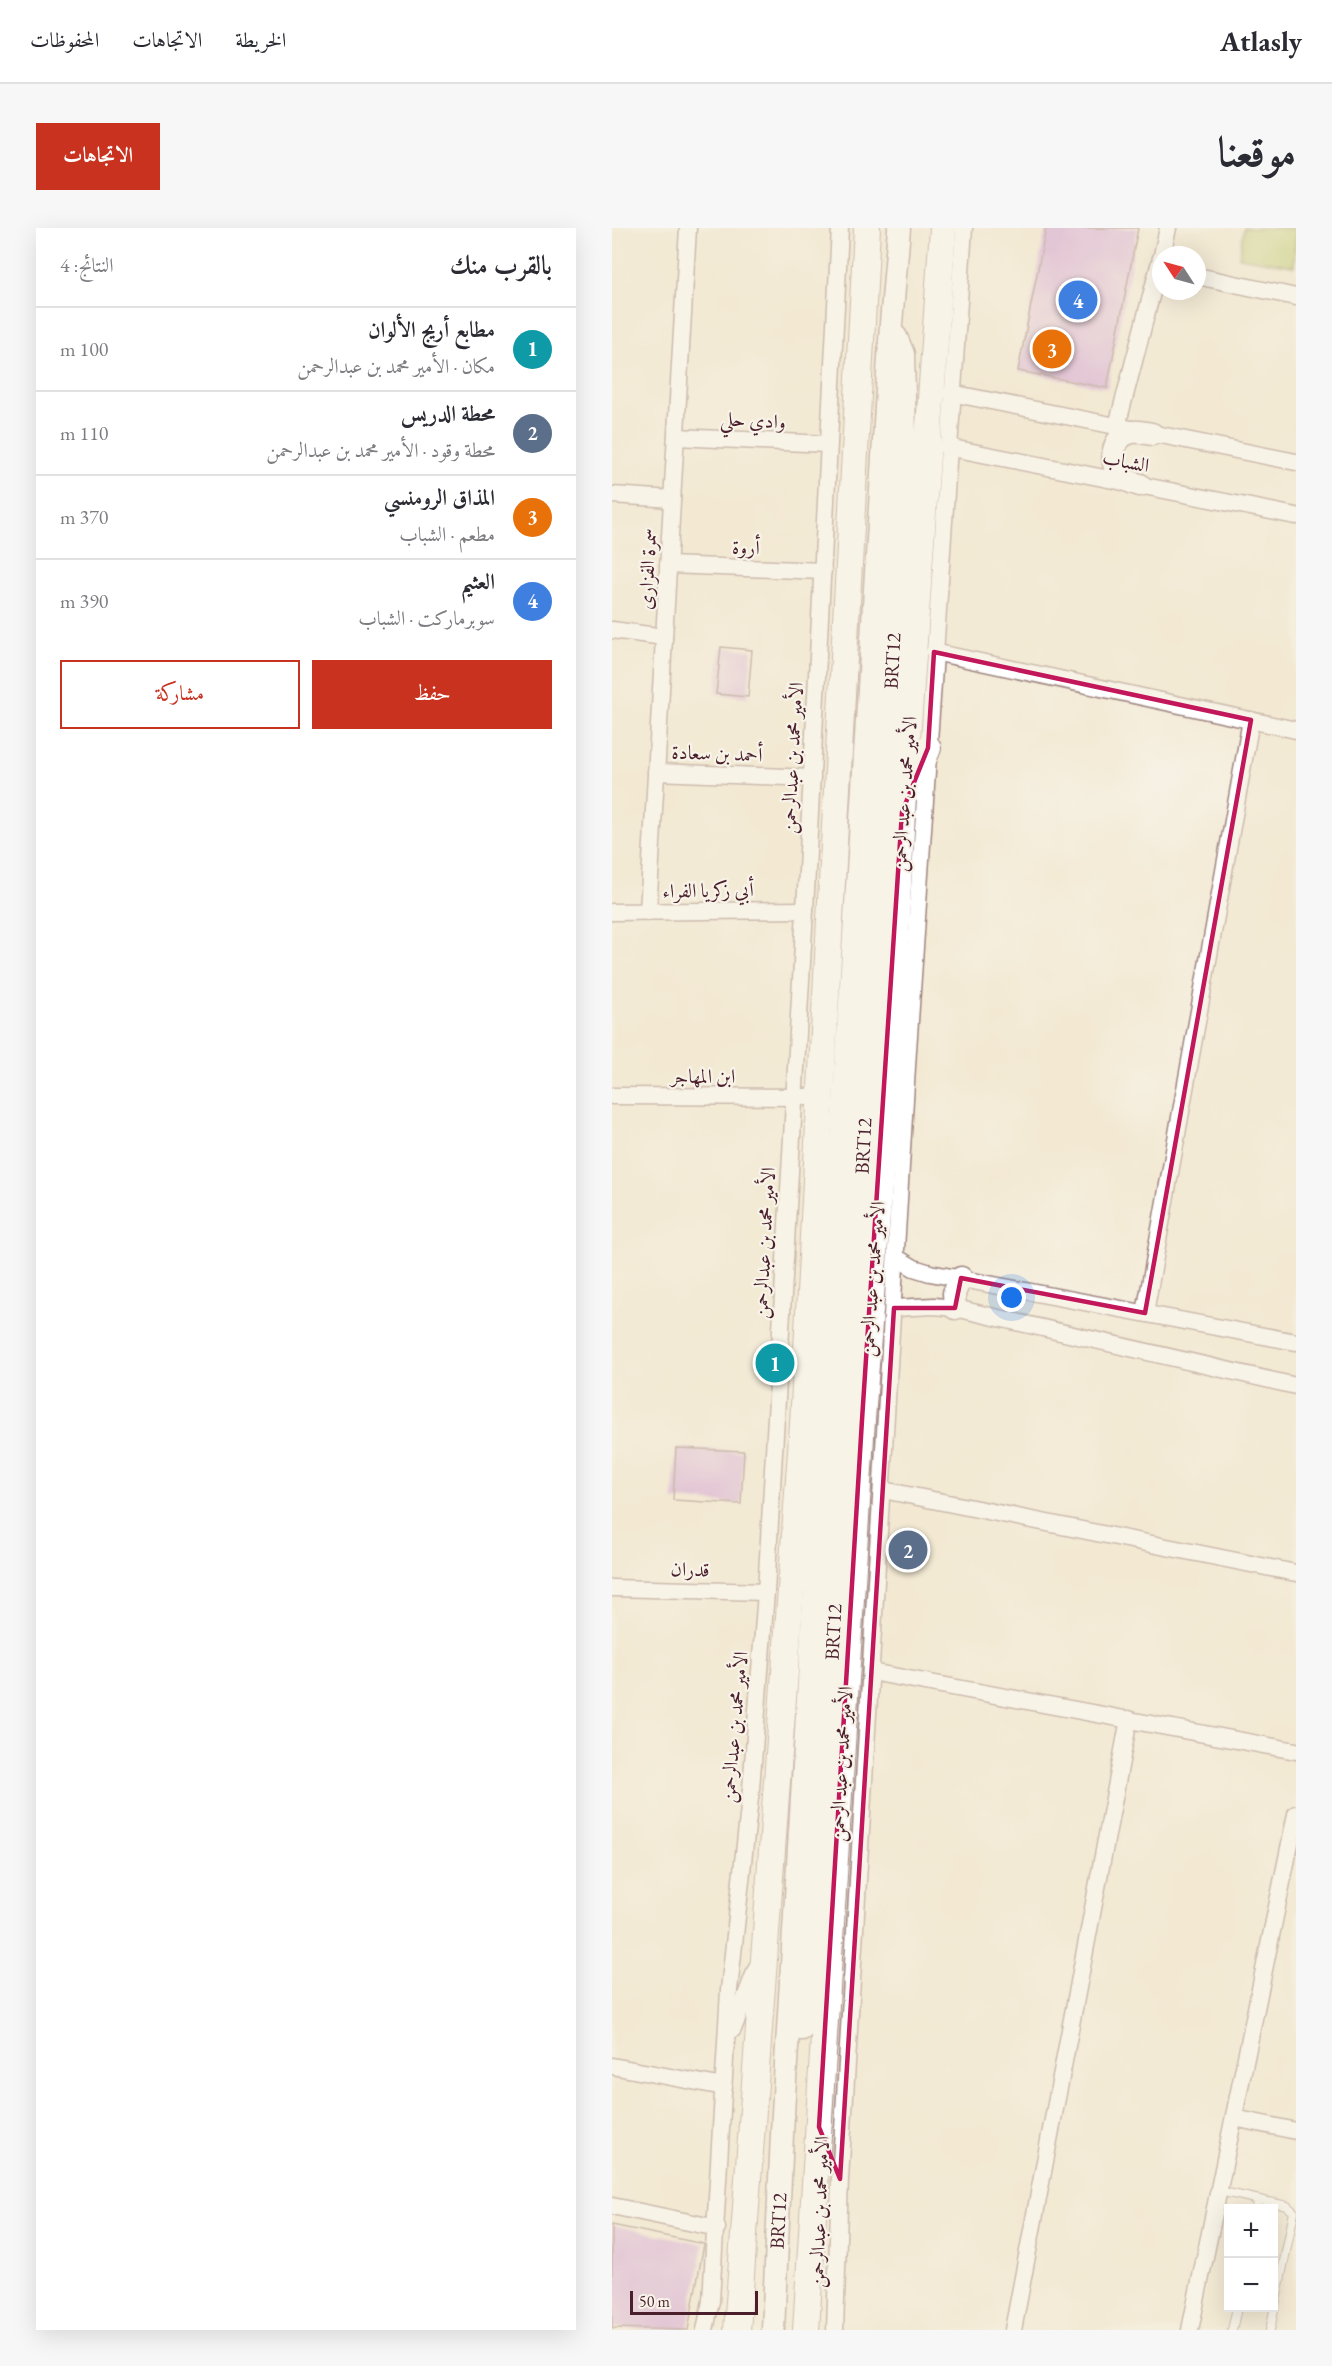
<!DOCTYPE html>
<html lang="ar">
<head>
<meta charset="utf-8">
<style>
	:root { --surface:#fff; --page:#f7f7f7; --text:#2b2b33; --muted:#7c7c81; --line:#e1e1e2; --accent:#c8321e }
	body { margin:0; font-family:"EB Garamond",Amiri,serif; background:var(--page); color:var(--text); direction:rtl }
	.controls { position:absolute; right:18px; bottom:18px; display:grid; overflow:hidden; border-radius:0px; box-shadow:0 6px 24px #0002 }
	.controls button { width:54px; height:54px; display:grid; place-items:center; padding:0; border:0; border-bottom:2px solid var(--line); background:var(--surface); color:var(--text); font:30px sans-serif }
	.compass { position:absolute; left:540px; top:18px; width:54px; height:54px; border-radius:50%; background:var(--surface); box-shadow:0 6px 24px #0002; rotate:306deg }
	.scale { position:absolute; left:18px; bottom:15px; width:128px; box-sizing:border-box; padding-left:6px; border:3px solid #4a1f2b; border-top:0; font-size:16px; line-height:21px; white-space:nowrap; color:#4a1f2b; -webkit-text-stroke:4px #f7f3e8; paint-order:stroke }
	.you { position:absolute; left:400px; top:1070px; width:21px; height:21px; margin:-15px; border:4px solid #fff; border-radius:50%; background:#1a73e8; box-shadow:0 0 0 9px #1a73e833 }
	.badge { display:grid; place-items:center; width:39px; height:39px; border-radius:50%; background:var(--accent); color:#fff; font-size:20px; font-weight:700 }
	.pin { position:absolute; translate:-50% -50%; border:3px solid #fff; box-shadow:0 2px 6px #0006 }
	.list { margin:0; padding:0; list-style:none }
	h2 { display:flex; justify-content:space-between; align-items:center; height:78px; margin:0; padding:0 24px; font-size:26px }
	h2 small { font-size:20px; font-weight:400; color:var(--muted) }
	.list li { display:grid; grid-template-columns:39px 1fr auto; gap:18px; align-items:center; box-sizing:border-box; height:84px; padding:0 24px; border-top:2px solid var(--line) }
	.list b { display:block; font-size:22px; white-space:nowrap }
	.list p { margin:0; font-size:20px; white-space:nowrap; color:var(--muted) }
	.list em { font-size:20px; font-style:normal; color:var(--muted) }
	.actions { display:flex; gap:12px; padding:18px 24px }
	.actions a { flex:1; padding:14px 0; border:2px solid var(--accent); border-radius:0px; text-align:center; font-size:21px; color:var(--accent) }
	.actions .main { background:var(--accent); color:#fff }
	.map { position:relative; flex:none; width:684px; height:2102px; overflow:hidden; direction:ltr; border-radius:0px }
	header { display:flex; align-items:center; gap:36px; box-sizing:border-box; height:84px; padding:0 30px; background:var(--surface); border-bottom:2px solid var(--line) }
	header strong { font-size:28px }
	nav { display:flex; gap:33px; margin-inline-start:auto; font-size:21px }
	.intro { display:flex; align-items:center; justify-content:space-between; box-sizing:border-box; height:144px; padding:0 36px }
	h1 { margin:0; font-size:42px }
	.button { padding:15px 27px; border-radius:0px; background:var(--accent); color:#fff; font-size:21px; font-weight:700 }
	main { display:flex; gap:36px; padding:0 36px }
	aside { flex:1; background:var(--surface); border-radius:0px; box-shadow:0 6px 24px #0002 }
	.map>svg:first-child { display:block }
	.green { fill:#bccb6e; stroke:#83754c; stroke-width:1.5 }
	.building { fill:#d09bd8 }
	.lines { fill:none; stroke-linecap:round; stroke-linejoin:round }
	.lane-casing { stroke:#9e847f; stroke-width:10 }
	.street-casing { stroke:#9e847f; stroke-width:19 }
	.secondary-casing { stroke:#9e847f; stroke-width:25 }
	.primary-casing { stroke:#9e847f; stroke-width:28 }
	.lane { stroke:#fff; stroke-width:8 }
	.street { stroke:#fff; stroke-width:16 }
	.secondary { stroke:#fff; stroke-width:22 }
	.primary { stroke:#fff; stroke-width:26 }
	.marked { fill:none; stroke:#c2185b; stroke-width:4.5; stroke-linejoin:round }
	.labels { text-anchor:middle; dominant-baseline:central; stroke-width:4.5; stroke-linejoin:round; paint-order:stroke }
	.street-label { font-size:20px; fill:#4a1f2b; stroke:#f7f3e8 }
</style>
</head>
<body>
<header>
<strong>Atlasly</strong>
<nav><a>الخريطة</a><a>الاتجاهات</a><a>المحفوظات</a></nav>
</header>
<div class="intro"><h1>موقعنا</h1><a class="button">الاتجاهات</a></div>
<main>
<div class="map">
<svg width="684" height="2102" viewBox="0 0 684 2102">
	<rect width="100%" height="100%" fill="#f7f3e8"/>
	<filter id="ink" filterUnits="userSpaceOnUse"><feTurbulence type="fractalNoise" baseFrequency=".0167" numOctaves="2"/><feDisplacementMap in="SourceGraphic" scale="12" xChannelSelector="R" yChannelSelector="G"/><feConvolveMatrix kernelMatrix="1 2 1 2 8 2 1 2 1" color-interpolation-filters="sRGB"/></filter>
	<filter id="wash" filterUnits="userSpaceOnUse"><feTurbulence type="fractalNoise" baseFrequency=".008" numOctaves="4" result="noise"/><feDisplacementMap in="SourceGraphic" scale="24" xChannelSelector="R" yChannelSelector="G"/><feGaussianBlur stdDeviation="1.35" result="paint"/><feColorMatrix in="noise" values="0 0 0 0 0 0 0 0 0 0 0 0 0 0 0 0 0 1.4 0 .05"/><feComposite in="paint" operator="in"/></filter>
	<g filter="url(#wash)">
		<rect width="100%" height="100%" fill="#f3e9d3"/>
		<path class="green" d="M632,0H684L682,38L627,29Z"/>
		<g id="blocks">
			<g class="building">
				<path d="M434,0H526L495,160L406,143Z"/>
				<path d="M109,419L140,422L136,469L104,466Z"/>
				<path d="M64,1220L132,1223L129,1276L61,1272Z"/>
				<path d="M0,1997L92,2016L76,2102L0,2100Z"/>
			</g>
		</g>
	</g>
	<g filter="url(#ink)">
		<use href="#blocks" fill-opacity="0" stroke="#9e847f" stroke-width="1.5"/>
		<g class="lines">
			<defs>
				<g id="lane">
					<path d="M607,1963L675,1978L682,1984L658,2102"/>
					<path d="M645,1980L646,1972"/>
					<path d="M620,2102L625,2080"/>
				</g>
				<g id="street">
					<path d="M550,27L556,0"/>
					<path d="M585,48L684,69"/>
					<path d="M339,165L684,234"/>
					<path d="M505,198L549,30"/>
					<path d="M64,209L216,216"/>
					<path d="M335,219L684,288"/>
					<path d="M0,267L60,271"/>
					<path d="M56,337L211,343"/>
					<path d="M0,402L52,409"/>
					<path d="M322,424L684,502"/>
					<path d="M44,544L200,550"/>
					<path d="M0,684L193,682"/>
					<path d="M36,684L76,0"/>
					<path d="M0,868L208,869"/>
					<path d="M285,1030L302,1040L318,1045L684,1114"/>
					<path d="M282,1080L322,1078L343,1080L684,1158"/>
					<path d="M533,1085L639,492"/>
					<path d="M271,1262L684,1345"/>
					<path d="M0,1360L154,1364"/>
					<path d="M259,1444L684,1523"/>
					<path d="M121,1801L145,1739"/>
					<path d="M0,1838L112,1859"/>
					<path d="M622,1890L684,1903"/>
					<path d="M0,1978L105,2000"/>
					<path d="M93,2102L99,2073L117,1762L139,1561L154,1364L193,682L228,0"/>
					<path d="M223,2102L228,1951L296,822L352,0"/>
					<path d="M401,2102L517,1491"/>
					<path d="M578,2102L684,1586"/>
				</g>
				<g id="secondary">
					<path d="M528,257C520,255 512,252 507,246C496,233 501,206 521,204C527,203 534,205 540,206"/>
					<path d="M343,1080L342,1065L349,1050"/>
					<path d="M190,1801L204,1690L293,210L291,126L284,109"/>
					<path d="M161,2102L171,1885L279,96L287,0"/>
				</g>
				<g id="primary">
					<path d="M299,561L316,520"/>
					<path d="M125,2102L191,1196L255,0"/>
					<path d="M194,2102L250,1192L277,821L290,584L331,0"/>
				</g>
			</defs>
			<use href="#lane" class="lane-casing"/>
			<use href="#street" class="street-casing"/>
			<use href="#secondary" class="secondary-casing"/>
			<use href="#primary" class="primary-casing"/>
			<use href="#lane" class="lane"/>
			<use href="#street" class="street"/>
			<use href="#secondary" class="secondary"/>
			<use href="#primary" class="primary"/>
		</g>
	</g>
	<path d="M0 0H684V2102H0ZM322,424L639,492L533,1085L349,1050L343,1080H282L228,1951L207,1899L250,1192L290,584L316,520Z" fill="#f3e9d3" fill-opacity=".55" fill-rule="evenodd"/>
	<path class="marked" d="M322,424L639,492L533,1085L349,1050L343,1080H282L228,1951L207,1899L250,1192L290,584L316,520Z"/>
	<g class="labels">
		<g class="street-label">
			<text transform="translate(141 192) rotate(3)">وادي حلي</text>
			<text transform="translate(514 233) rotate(11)">الشباب</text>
			<text transform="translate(134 319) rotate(2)">أروة</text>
			<text transform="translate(35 341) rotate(-87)">سمرة الفزارى</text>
			<text transform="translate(280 433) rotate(-87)">BRT12</text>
			<text transform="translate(105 525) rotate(2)">أحمد بن سعادة</text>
			<text transform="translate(180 530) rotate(-87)">الأمير محمد بن عبدالرحمن</text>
			<text transform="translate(292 566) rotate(-86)">الأمير محمد بن عبد الرحمن</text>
			<text transform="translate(96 662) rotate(-1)">أبي زكريا الفراء</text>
			<text x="91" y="848">ابن المهاجر</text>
			<text transform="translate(251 918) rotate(-87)">BRT12</text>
			<text transform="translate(152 1015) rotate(-87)">الأمير محمد بن عبدالرحمن</text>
			<text transform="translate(260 1051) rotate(-86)">الأمير محمد بن عبد الرحمن</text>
			<text transform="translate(78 1341) rotate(2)">قدران</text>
			<text transform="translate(221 1404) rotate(-87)">BRT12</text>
			<text transform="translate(122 1499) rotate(-85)">الأمير محمد بن عبدالرحمن</text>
			<text transform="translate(229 1536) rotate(-87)">الأمير محمد بن عبد الرحمن</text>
			<text transform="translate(207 1984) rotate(-88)">الأمير محمد بن عبدالرحمن</text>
			<text transform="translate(166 1993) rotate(-87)">BRT12</text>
		</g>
	</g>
</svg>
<div class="controls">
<button>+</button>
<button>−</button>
</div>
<svg class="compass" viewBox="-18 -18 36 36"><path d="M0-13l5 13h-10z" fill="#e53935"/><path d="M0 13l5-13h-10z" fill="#7c7c81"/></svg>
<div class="scale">50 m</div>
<div class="you"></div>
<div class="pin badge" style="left:163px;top:1135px;background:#0f9aa8">1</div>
<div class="pin badge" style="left:296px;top:1322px;background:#5c6f8a">2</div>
<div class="pin badge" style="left:440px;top:121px;background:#e8710a">3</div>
<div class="pin badge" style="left:466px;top:72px;background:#3f7fe0">4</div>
</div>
<aside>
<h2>بالقرب منك<small>النتائج: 4</small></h2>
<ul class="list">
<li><span class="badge" style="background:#0f9aa8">1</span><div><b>مطابع أريج الألوان</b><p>مكان · الأمير محمد بن عبدالرحمن</p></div><em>100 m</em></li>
<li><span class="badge" style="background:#5c6f8a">2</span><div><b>محطة الدريس</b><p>محطة وقود · الأمير محمد بن عبدالرحمن</p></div><em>110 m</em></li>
<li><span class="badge" style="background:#e8710a">3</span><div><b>المذاق الرومنسي</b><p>مطعم · الشباب</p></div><em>370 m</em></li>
<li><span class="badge" style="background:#3f7fe0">4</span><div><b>العثيم</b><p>سوبرماركت · الشباب</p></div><em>390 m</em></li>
</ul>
<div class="actions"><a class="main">حفظ</a><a>مشاركة</a></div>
</aside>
</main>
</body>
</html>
